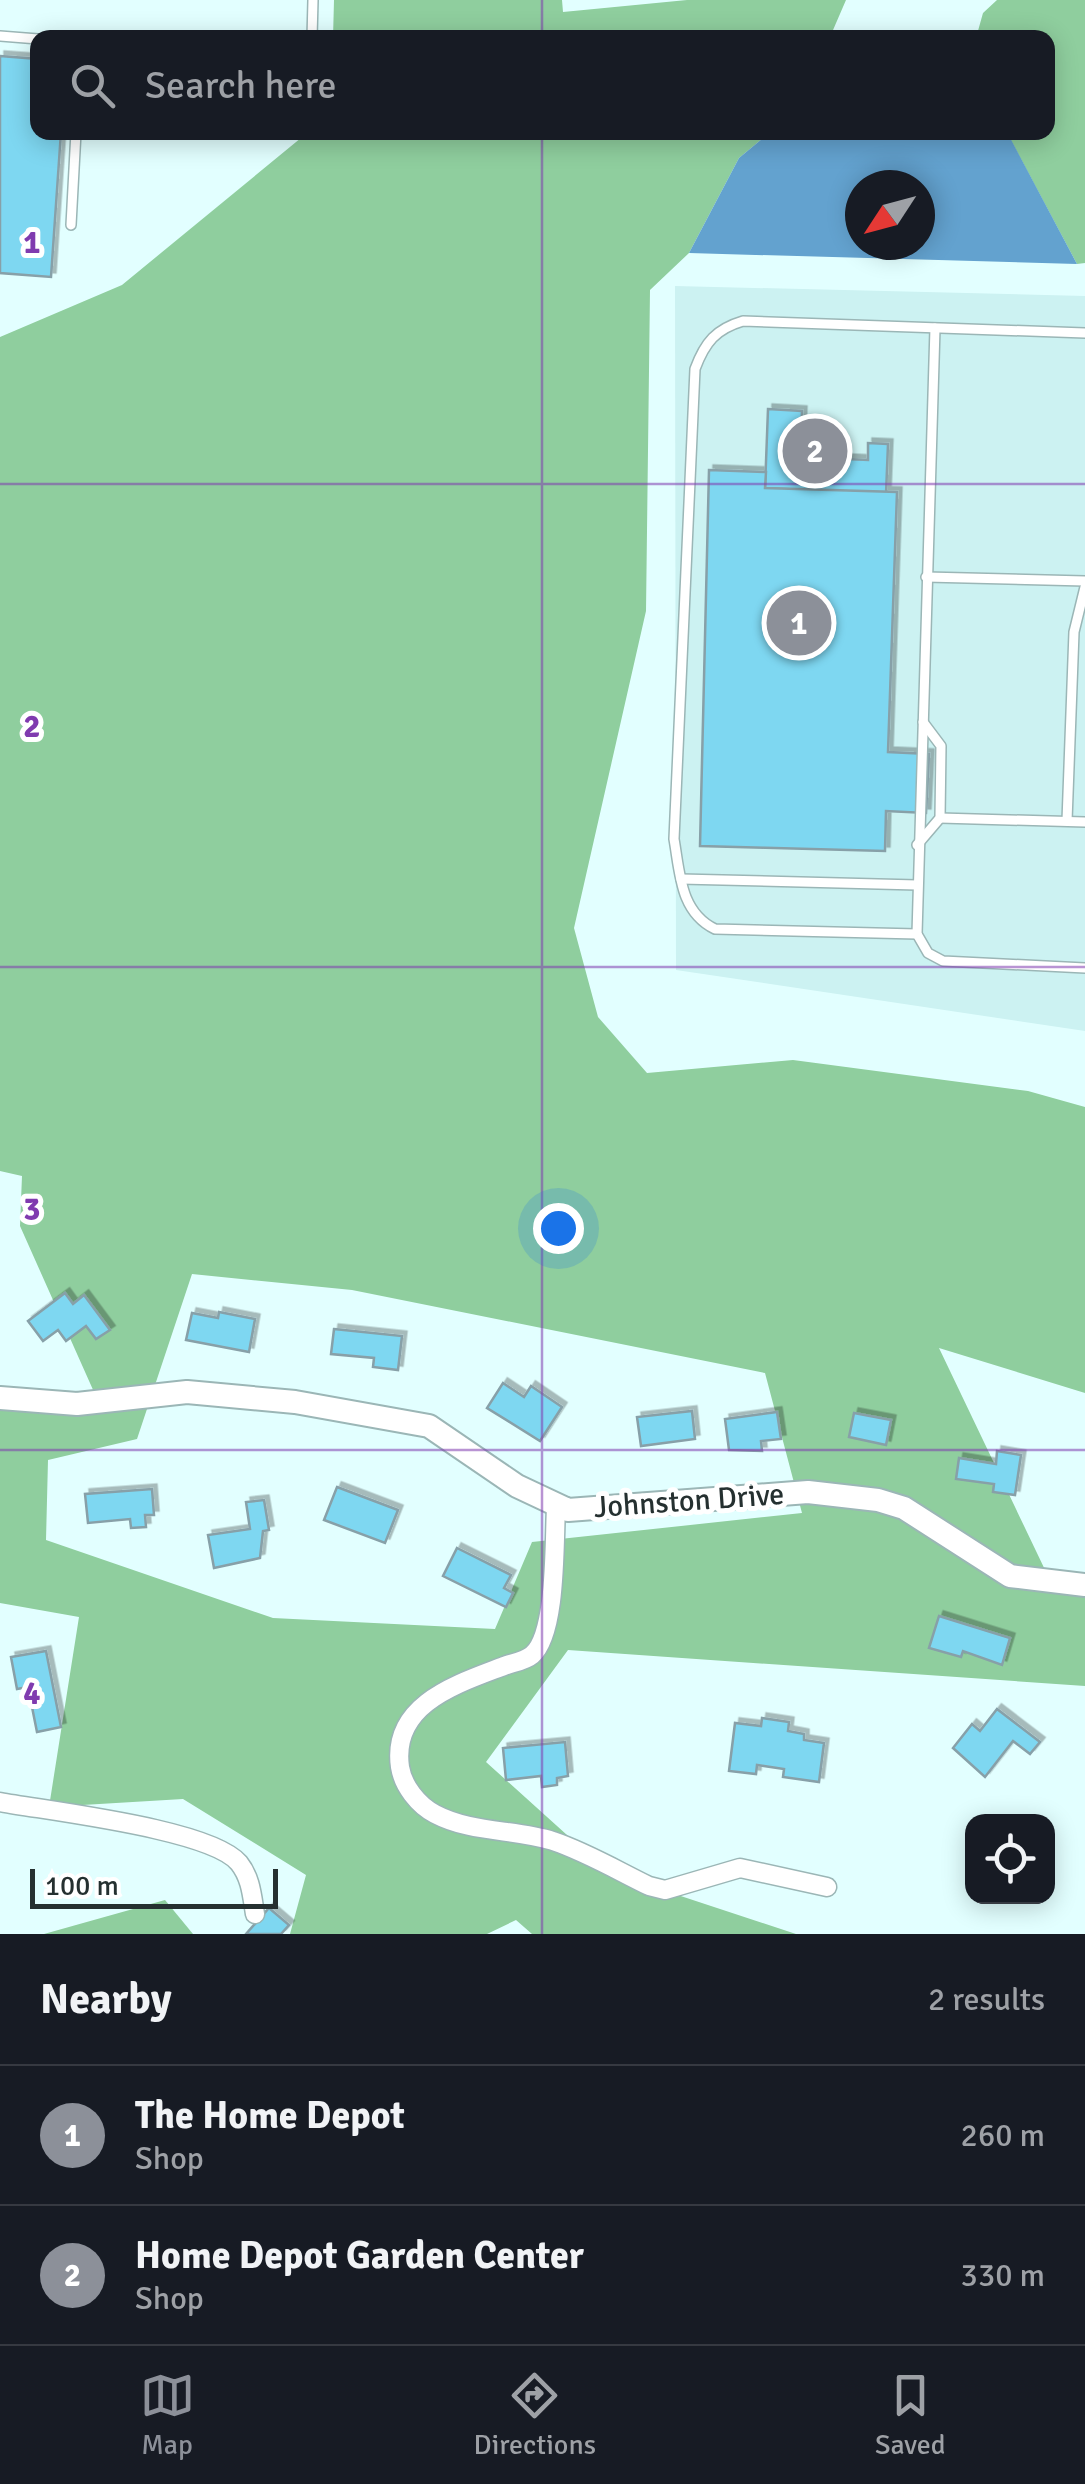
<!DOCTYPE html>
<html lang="en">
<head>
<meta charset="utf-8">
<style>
	:root { --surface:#171b24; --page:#242831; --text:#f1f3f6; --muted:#9ea1a6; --line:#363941; --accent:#8c9099 }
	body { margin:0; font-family:Signika,sans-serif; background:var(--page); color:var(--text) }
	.controls { position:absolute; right:30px; bottom:30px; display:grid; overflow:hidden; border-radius:20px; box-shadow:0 5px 25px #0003 }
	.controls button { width:90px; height:90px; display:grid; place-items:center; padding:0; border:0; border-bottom:2px solid var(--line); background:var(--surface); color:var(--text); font:50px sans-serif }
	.compass { position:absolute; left:845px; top:170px; width:90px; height:90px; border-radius:50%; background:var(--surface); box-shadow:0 5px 25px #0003; rotate:234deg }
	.scale { position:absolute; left:30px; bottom:25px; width:248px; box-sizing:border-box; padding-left:10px; border:5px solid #253030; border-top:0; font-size:28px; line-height:35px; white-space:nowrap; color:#253030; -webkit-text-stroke:8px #fff; paint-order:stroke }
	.you { position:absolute; left:558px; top:1228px; width:35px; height:35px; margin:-25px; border:8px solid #fff; border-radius:50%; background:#1a73e8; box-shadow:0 0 0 15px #1a73e833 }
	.badge { display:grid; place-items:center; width:65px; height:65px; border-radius:50%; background:var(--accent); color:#fff; font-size:32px; font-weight:700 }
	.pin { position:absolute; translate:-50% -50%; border:5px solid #fff; box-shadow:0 2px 10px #0006 }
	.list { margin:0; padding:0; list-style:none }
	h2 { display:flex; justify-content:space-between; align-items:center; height:130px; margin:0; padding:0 40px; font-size:42px }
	h2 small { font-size:32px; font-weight:400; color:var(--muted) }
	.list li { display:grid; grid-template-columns:65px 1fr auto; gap:30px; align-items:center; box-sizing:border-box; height:140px; padding:0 40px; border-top:2px solid var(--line) }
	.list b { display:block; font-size:38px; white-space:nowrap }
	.list p { margin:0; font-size:32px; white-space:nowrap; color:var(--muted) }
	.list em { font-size:32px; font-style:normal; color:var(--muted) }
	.icon { flex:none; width:55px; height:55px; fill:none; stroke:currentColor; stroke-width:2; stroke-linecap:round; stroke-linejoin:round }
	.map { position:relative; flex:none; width:1085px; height:1934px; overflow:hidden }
	.search { position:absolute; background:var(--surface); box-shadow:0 5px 25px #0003; left:30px; right:30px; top:30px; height:110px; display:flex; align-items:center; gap:25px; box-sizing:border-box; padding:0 35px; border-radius:20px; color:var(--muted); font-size:38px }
	.sheet { height:410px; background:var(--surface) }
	nav { display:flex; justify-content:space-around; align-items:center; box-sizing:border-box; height:140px; border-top:2px solid var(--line); background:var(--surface); font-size:28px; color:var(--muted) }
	nav a { display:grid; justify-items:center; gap:5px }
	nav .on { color:var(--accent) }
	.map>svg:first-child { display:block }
	.built { fill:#ccf2f2 }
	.forest { fill:#8fce9e; fill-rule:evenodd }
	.water { fill:#63a2cf; fill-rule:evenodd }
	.building { fill:#7ed7f1; stroke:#87a0a8; stroke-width:2.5; filter:url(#shadow) }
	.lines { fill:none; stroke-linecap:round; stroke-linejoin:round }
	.service-casing { stroke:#9bb6b6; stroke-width:12 }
	.minor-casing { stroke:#9bb6b6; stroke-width:21 }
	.tertiary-casing { stroke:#9bb6b6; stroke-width:26 }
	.service { stroke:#fff; stroke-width:9 }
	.minor { stroke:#fff; stroke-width:18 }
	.tertiary { stroke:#fff; stroke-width:22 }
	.grid { fill:none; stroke:#803baf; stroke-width:2.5; stroke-opacity:0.55 }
	.labels { text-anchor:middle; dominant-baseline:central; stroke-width:10; stroke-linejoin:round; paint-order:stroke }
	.street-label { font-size:30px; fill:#253030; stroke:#fff }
	.grid-label { font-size:32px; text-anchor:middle; font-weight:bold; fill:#803baf; stroke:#fff; stroke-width:10; stroke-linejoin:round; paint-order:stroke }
</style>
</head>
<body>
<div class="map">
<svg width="1085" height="1934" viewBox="0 0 1085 1934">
	<defs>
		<filter id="shadow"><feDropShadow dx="4.5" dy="-4.5" stdDeviation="0" flood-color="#0004"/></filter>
	</defs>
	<rect width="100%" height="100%" fill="#e2ffff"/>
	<path class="built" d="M675,286L1085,296V1031L676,970Z"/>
	<g class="forest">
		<path d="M334,0H562L563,12L687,0H846L830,37L333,38Z"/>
		<path d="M997,0H1085V263L1077,264L1007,133L1048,132V38H976L983,13Z"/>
		<path d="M307,133H769L739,158L689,253L650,290L646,611L574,928L598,1017L647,1073L793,1060L1028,1091L1085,1107V1393L939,1348L1047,1574H1085V1686L568,1650L486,1762L608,1872L796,1934H532L516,1920L487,1934H290L306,1875L183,1799L49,1807L79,1617L0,1603V1388L94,1392L20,1226L22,1176L0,1171V337L122,285ZM192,1274L352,1290L765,1373L802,1513L532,1542L495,1629L273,1618L46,1540L48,1460L137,1439Z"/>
		<path d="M165,1900L193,1934H44Z"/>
	</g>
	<path class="water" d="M1007,132L1077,264L689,253L739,158L769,133ZM860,185H920V245H860Z"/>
	<g class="building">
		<path d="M0,56L38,59V132H61L51,277L0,273Z"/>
		<path d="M768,409L802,411L800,457L868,460V443L888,444L886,494L765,488Z"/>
		<path d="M709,470L766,472L765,488L897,492L888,752L929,754L926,813L886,811L885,851L700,846Z"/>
		<path d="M65,1293L73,1304L84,1295L110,1330L96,1339L86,1326L66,1341L58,1330L43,1341L28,1321Z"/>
		<path d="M219,1312L255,1319L249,1352L186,1340L192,1313L218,1318Z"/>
		<path d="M334,1329L402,1336L398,1370L373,1367L374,1358L331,1354Z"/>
		<path d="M503,1383L524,1397L531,1386L562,1407L540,1441L487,1408Z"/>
		<path d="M692,1411L695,1439L641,1446L637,1417Z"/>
		<path d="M777,1412L781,1439L761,1441L762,1451L729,1450L725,1419Z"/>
		<path d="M854,1413L891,1420L886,1445L849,1437Z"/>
		<path d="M997,1451L1021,1455L1015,1495L993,1492L994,1484L956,1479L959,1458L996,1464Z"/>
		<path d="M337,1487L398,1510L385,1543L324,1520Z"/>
		<path d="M152,1489L154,1515H145L146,1527L131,1528L130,1519L88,1523L85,1494Z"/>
		<path d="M264,1500L269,1530L263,1531L260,1558L214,1568L208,1535L250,1529L246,1502Z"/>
		<path d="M457,1548L511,1575L504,1588L513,1593L506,1607L443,1576Z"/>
		<path d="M939,1616L1010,1638L1002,1665L963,1651L961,1657L929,1648Z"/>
		<path d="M46,1651L61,1727L37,1732L28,1687L17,1689L11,1657Z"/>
		<path d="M997,1709L1040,1742L1030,1754L1013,1741L985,1777L953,1748L972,1724L980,1731Z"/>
		<path d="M762,1718L789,1722L788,1731L804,1734V1740L824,1743L819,1782L783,1777L784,1769L757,1765L756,1774L729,1771L735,1723L761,1726Z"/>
		<path d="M565,1742L568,1776L557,1778V1785L542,1787L541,1776L506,1780L503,1748Z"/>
		<path d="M269,1908L289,1925L281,1934H246Z"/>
	</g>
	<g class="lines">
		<defs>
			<g id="service">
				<path d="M0,36L38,39"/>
				<path d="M312,38L313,0"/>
				<path d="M71,225L76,132"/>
				<path d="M935,328L917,934L928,953L943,961L1085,968"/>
				<path d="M926,577L1085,581"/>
				<path d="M940,818L1085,822"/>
				<path d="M1067,821L1074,632L1085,587"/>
				<path d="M917,845L940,818L941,746L923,722"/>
				<path d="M681,879L917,885"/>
				<path d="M917,934L715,929C680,912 680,873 674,839L695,369C705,342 716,329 743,321L1085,333"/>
			</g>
			<g id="minor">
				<path d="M556,1508C554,1541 557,1634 532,1655C525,1661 512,1663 504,1666C457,1684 391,1704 400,1767C403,1786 418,1805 435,1814C471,1833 514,1829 553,1841C586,1852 618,1871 649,1886L665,1890L740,1868L827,1887"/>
				<path d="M0,1802C48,1811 211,1829 239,1863C251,1878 252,1896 255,1914"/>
			</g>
			<path id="tertiary" d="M0,1398L77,1404L187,1392L295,1402L429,1426L517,1486L568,1510L808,1492L878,1500L904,1508L1010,1576L1085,1585"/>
		</defs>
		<use href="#service" class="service-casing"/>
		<use href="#minor" class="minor-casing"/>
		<use href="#tertiary" class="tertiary-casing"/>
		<use href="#service" class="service"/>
		<use href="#minor" class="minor"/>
		<use href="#tertiary" class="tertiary"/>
	</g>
	<path class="grid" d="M542,0V38M542,132V1934M0,484H1085M0,967H1085M0,1450H1085"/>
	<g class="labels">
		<g class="street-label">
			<text transform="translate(689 1501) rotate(-4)">Johnston Drive</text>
		</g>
	</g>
	<g class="grid-label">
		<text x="32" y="253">1</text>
		<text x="32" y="737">2</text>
		<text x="32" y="1220">3</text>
		<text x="32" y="1704">4</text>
	</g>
</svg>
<div class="controls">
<button><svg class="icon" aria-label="locate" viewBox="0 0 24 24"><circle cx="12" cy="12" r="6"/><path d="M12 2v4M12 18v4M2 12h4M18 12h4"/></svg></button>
</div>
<svg class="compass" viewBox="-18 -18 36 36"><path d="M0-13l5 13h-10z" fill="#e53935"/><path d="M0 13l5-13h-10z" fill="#9ea1a6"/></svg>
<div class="scale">100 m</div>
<div class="you"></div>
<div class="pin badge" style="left:799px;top:623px">1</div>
<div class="pin badge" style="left:815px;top:451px">2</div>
<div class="search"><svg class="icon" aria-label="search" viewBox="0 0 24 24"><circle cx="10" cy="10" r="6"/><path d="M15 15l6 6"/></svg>Search here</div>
</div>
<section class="sheet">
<h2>Nearby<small>2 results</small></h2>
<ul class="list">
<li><span class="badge">1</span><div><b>The Home Depot</b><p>Shop</p></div><em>260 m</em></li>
<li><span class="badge">2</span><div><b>Home Depot Garden Center</b><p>Shop</p></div><em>330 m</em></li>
</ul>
</section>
<nav>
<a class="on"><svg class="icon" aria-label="map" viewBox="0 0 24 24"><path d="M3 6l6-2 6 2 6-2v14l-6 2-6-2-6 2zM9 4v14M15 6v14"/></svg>Map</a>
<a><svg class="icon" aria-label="directions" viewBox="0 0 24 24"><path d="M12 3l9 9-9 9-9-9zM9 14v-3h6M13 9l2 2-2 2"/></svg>Directions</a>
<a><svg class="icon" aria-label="saved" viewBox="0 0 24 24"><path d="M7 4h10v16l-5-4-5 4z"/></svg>Saved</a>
</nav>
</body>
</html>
